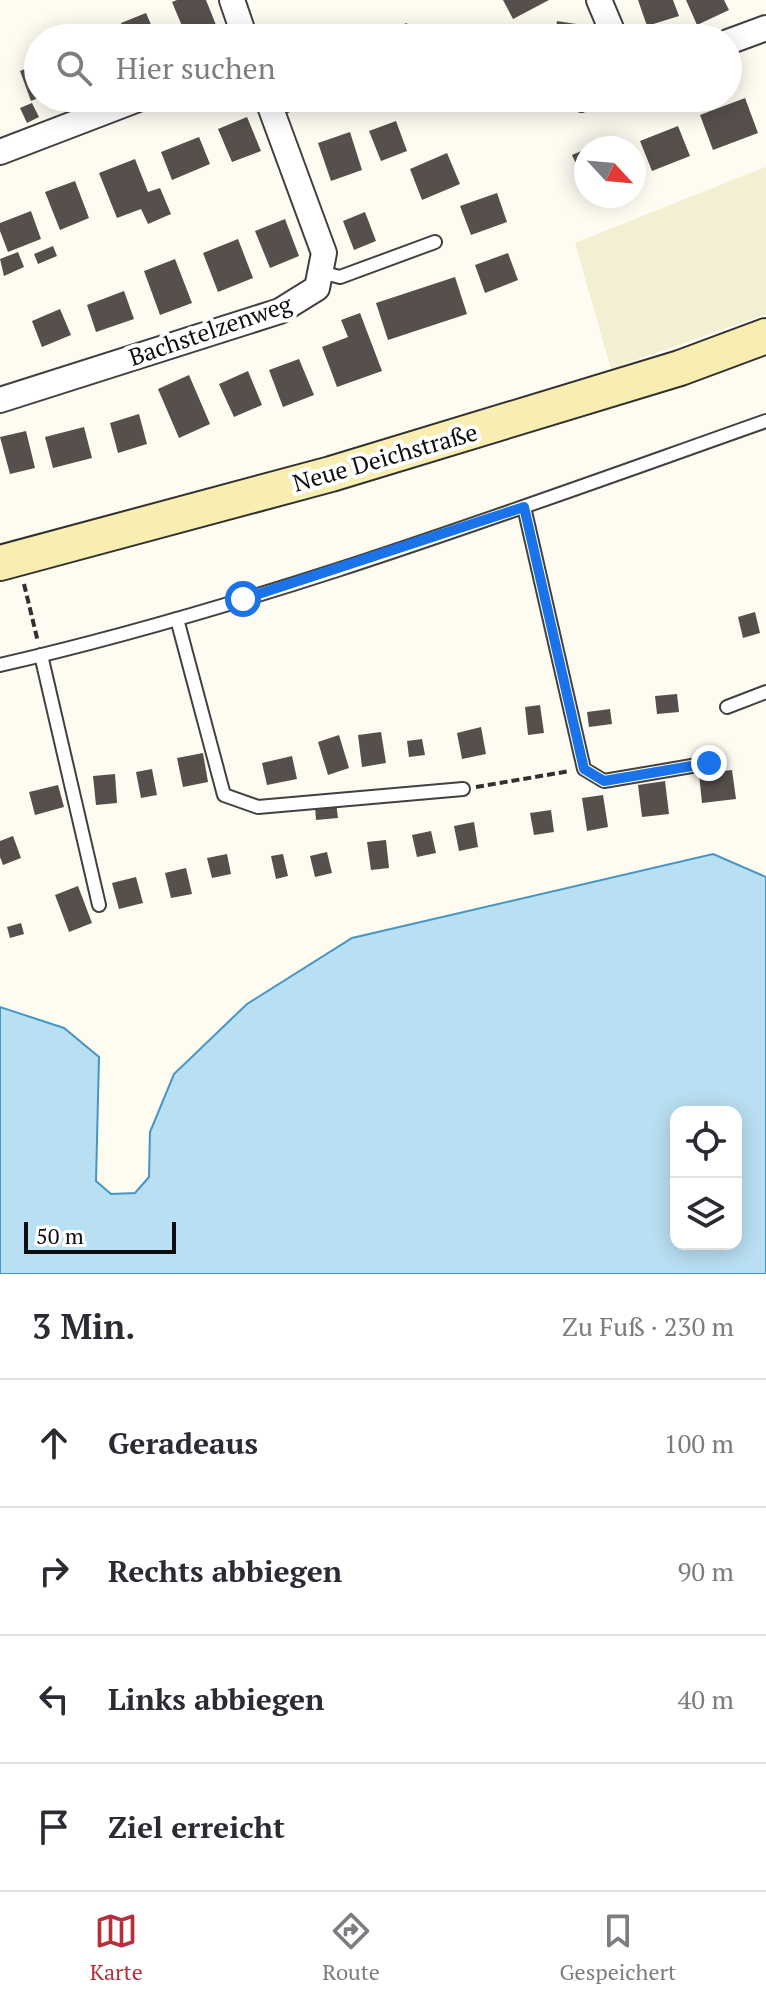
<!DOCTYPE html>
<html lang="de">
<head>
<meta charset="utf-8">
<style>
	:root { --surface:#fff; --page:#f2f2f3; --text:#2b2b33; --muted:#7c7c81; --line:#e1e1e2; --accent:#b5303b }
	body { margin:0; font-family:"PT Serif",serif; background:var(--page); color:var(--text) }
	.controls { position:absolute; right:24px; bottom:24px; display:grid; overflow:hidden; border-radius:16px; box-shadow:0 4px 20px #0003 }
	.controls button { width:72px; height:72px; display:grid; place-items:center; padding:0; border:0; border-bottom:2px solid var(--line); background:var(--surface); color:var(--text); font:40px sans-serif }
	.compass { position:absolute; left:574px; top:136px; width:72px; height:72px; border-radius:50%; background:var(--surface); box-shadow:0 4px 20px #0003; rotate:116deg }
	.scale { position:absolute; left:24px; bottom:20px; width:152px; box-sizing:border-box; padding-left:8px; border:4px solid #0e0e0e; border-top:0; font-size:22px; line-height:28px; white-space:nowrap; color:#0e0e0e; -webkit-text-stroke:6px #fff; paint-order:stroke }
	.stop { position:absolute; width:24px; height:24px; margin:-18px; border:6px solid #1a73e8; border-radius:50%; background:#fff }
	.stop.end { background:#1a73e8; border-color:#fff; box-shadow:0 2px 8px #0008 }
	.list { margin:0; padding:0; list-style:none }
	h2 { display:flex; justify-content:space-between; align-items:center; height:104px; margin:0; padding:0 32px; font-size:34px }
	h2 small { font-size:26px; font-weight:400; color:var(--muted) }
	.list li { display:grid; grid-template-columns:52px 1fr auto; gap:24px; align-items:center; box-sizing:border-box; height:128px; padding:0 32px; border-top:2px solid var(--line) }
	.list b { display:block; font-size:30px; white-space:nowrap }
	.list em { font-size:26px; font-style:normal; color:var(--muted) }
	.icon { flex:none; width:44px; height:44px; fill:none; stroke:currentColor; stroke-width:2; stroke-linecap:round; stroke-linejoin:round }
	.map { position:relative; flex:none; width:766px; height:1274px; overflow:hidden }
	.search { position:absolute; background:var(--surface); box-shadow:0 4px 20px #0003; left:24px; right:24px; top:24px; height:88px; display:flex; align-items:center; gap:20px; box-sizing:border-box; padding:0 28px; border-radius:44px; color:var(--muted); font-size:30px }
	.sheet { height:616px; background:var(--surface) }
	nav { display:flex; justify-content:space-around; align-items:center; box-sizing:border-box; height:112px; border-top:2px solid var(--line); background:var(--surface); font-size:22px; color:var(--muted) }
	nav a { display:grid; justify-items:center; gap:4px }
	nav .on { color:var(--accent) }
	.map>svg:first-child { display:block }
	.farmland { fill:#f3efd2 }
	.water { fill:#b9dff2; stroke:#4596c4; stroke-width:2; fill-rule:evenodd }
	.building { fill:#564f4c }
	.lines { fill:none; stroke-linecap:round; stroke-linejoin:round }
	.lane-casing { stroke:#414141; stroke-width:16 }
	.street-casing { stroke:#414141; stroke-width:28 }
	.secondary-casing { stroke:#303030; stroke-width:38 }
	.path { stroke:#303030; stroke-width:4; stroke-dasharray:8 4; stroke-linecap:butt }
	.lane { stroke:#fff; stroke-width:12 }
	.street { stroke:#fff; stroke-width:24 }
	.secondary { stroke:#f9eeb1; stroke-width:34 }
	.route { stroke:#1a73e8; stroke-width:10 }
	.labels { text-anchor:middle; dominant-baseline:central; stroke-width:8; stroke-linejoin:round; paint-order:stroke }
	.street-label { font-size:24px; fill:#0e0e0e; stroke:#fff }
</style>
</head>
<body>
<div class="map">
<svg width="766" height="1274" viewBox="0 0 766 1274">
	<rect width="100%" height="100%" fill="#fefbf1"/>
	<path class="farmland" d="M766,167V314L611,369L575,243Z"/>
	<path class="water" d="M713,854L766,877V1274H0V1007L64,1028L99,1057L96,1181L111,1194L135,1193L149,1177L150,1132L174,1074L247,1004L352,938ZM676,1112H736V1244H676Z"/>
	<g class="building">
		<path d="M177,0H206L218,30L198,38H187L172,2Z"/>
		<path d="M503,0H549L513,19Z"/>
		<path d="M638,0H673L679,16L647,26Z"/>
		<path d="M686,0H724L729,10L697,25Z"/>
		<path d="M146,13L157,38H127L121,23Z"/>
		<path d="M557,21L589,26L587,38H555Z"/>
		<path d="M407,23L412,38H374L373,34Z"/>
		<path d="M38,64V98L31,101L20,71Z"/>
		<path d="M745,98L758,133L713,150L700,115Z"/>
		<path d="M32,103L39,117L27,123L20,108Z"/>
		<path d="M247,117L261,151L232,162L218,129Z"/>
		<path d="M396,121L407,151L381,161L369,131Z"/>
		<path d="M678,126L690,156L652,171L640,141Z"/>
		<path d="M350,132L362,170L331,181L318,143Z"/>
		<path d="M199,137L210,164L172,180L161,152Z"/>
		<path d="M586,149V185L572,155Z"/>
		<path d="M447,153L460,184L422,200L410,169Z"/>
		<path d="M135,159L148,192L160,188L171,214L148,224L141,209L117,218L99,173Z"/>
		<path d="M75,181L89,218L60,230L45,192Z"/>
		<path d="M497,193L507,222L471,235L460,206Z"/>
		<path d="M31,211L41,239L8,252L0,231V223Z"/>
		<path d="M365,212L376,241L354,250L343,221Z"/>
		<path d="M285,219L299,256L270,268L255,231Z"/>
		<path d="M238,239L253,278L218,292L203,253Z"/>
		<path d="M53,246L57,256L38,264L34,254Z"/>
		<path d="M18,252L24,267L4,276L0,259Z"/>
		<path d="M508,253L518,280L485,293L475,265Z"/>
		<path d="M175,259L192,303L160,315L144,271Z"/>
		<path d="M455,277L467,314L388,340L376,303Z"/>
		<path d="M124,291L134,319L96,332L87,305Z"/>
		<path d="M60,309L71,335L42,347L32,321Z"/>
		<path d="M360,313L382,371L337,387L322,347L348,337L341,320Z"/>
		<path d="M299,359L314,395L283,407L269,370Z"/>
		<path d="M248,371L262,405L234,417L219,384Z"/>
		<path d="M189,375L210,424L179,438L158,389Z"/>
		<path d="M139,414L147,444L118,453L110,423Z"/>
		<path d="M84,427L92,458L53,468L45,437Z"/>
		<path d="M26,431L35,468L10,474L0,437Z"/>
		<path d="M755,612L760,633L743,638L738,617Z"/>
		<path d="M677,694L679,712L657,714L655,696Z"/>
		<path d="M540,705L544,733L528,735L525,707Z"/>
		<path d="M610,709L612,724L589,727L587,712Z"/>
		<path d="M481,727L486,754L462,759L457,733Z"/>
		<path d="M381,732L386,763L362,767L358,735Z"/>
		<path d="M339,735L349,768L328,775L318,742Z"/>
		<path d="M422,739L425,755L409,757L407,741Z"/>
		<path d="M203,753L208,782L183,787L177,758Z"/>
		<path d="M292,756L297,779L267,785L262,763Z"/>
		<path d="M152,769L157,795L141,798L136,772Z"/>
		<path d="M732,770L736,799L702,803L699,774Z"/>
		<path d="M115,774L117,803L96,805L93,776Z"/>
		<path d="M665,781L669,814L642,817L638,785Z"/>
		<path d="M58,785L64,807L35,815L29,792Z"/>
		<path d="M603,795L608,827L587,831L582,798Z"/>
		<path d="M336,803L338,818L316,820L315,806Z"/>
		<path d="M551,810L554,832L534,835L530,813Z"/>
		<path d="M474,822L478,847L459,851L454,826Z"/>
		<path d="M431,831L436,853L417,857L412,835Z"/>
		<path d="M13,836L21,858L3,865L0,857V841Z"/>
		<path d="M386,840L389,868L371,870L367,842Z"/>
		<path d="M327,852L332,873L315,877L310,856Z"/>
		<path d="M227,854L231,874L212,878L207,858Z"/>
		<path d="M283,854L288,876L276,879L271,856Z"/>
		<path d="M186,868L192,894L171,898L165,873Z"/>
		<path d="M136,877L143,903L119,909L112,883Z"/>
		<path d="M78,886L92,923L69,932L55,895Z"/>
		<path d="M21,923L24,934L10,938L7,927Z"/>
	</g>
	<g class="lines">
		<defs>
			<g id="lane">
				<path d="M581,105L595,98"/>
				<path d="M271,110L308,98"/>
				<path d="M320,272L340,277L435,242"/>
				<path d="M524,507L584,769L604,781L709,763"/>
				<path d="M177,619L224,795L258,807L463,789"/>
				<path d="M41,655L99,905"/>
				<path d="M0,665C261,605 514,510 766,421"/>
				<path d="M727,707L766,692"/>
			</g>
			<g id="street">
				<path d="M232,0L245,38"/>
				<path d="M599,0L615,38"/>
				<path d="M728,42L766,28"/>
				<path d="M0,152L141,98"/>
				<path d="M0,400L280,311L317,288L324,253L267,98"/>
			</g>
			<path id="secondary" d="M0,563L331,474L680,368L766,336"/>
		</defs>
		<use href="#lane" class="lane-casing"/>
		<use href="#street" class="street-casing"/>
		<use href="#secondary" class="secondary-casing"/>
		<g class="path">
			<path d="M24,584L38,642"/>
			<path d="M476,787L570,771"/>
		</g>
		<use href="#lane" class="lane"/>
		<use href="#street" class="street"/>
		<use href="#secondary" class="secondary"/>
	</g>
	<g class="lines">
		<path class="route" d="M243,599L524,507L584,769L604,781L709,763"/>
	</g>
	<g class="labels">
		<g class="street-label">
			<text transform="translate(210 330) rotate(-19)">Bachstelzenweg</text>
			<text transform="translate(385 457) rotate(-16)">Neue Deichstraße</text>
		</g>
	</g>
</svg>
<div class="controls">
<button><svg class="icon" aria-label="locate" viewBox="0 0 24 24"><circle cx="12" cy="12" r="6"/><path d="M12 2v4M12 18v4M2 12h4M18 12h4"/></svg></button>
<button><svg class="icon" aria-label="layers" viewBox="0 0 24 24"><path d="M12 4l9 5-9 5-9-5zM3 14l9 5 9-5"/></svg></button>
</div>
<svg class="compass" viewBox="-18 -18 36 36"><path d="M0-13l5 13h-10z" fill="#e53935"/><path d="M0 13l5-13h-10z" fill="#7c7c81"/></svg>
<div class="scale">50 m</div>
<div class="stop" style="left:243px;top:599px"></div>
<div class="stop end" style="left:709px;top:763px"></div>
<div class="search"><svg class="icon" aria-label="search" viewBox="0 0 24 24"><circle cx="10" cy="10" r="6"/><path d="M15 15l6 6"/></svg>Hier suchen</div>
</div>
<section class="sheet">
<h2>3 Min.<small>Zu Fuß · 230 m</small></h2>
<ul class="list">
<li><svg class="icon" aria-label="ahead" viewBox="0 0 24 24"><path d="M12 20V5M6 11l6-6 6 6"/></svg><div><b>Geradeaus</b></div><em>100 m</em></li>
<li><svg class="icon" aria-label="right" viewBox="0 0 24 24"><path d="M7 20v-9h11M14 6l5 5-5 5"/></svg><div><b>Rechts abbiegen</b></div><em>90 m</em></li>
<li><svg class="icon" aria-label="left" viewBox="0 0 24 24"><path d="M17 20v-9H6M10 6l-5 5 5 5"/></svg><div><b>Links abbiegen</b></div><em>40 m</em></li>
<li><svg class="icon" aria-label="arrive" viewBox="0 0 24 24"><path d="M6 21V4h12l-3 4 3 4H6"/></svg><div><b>Ziel erreicht</b></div></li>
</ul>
</section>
<nav>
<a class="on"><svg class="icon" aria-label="map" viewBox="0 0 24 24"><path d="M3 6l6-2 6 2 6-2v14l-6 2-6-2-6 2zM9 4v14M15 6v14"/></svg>Karte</a>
<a><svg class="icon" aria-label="directions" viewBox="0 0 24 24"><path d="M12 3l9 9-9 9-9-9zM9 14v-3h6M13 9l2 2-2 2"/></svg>Route</a>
<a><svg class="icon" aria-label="saved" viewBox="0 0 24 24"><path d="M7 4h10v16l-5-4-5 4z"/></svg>Gespeichert</a>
</nav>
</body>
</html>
